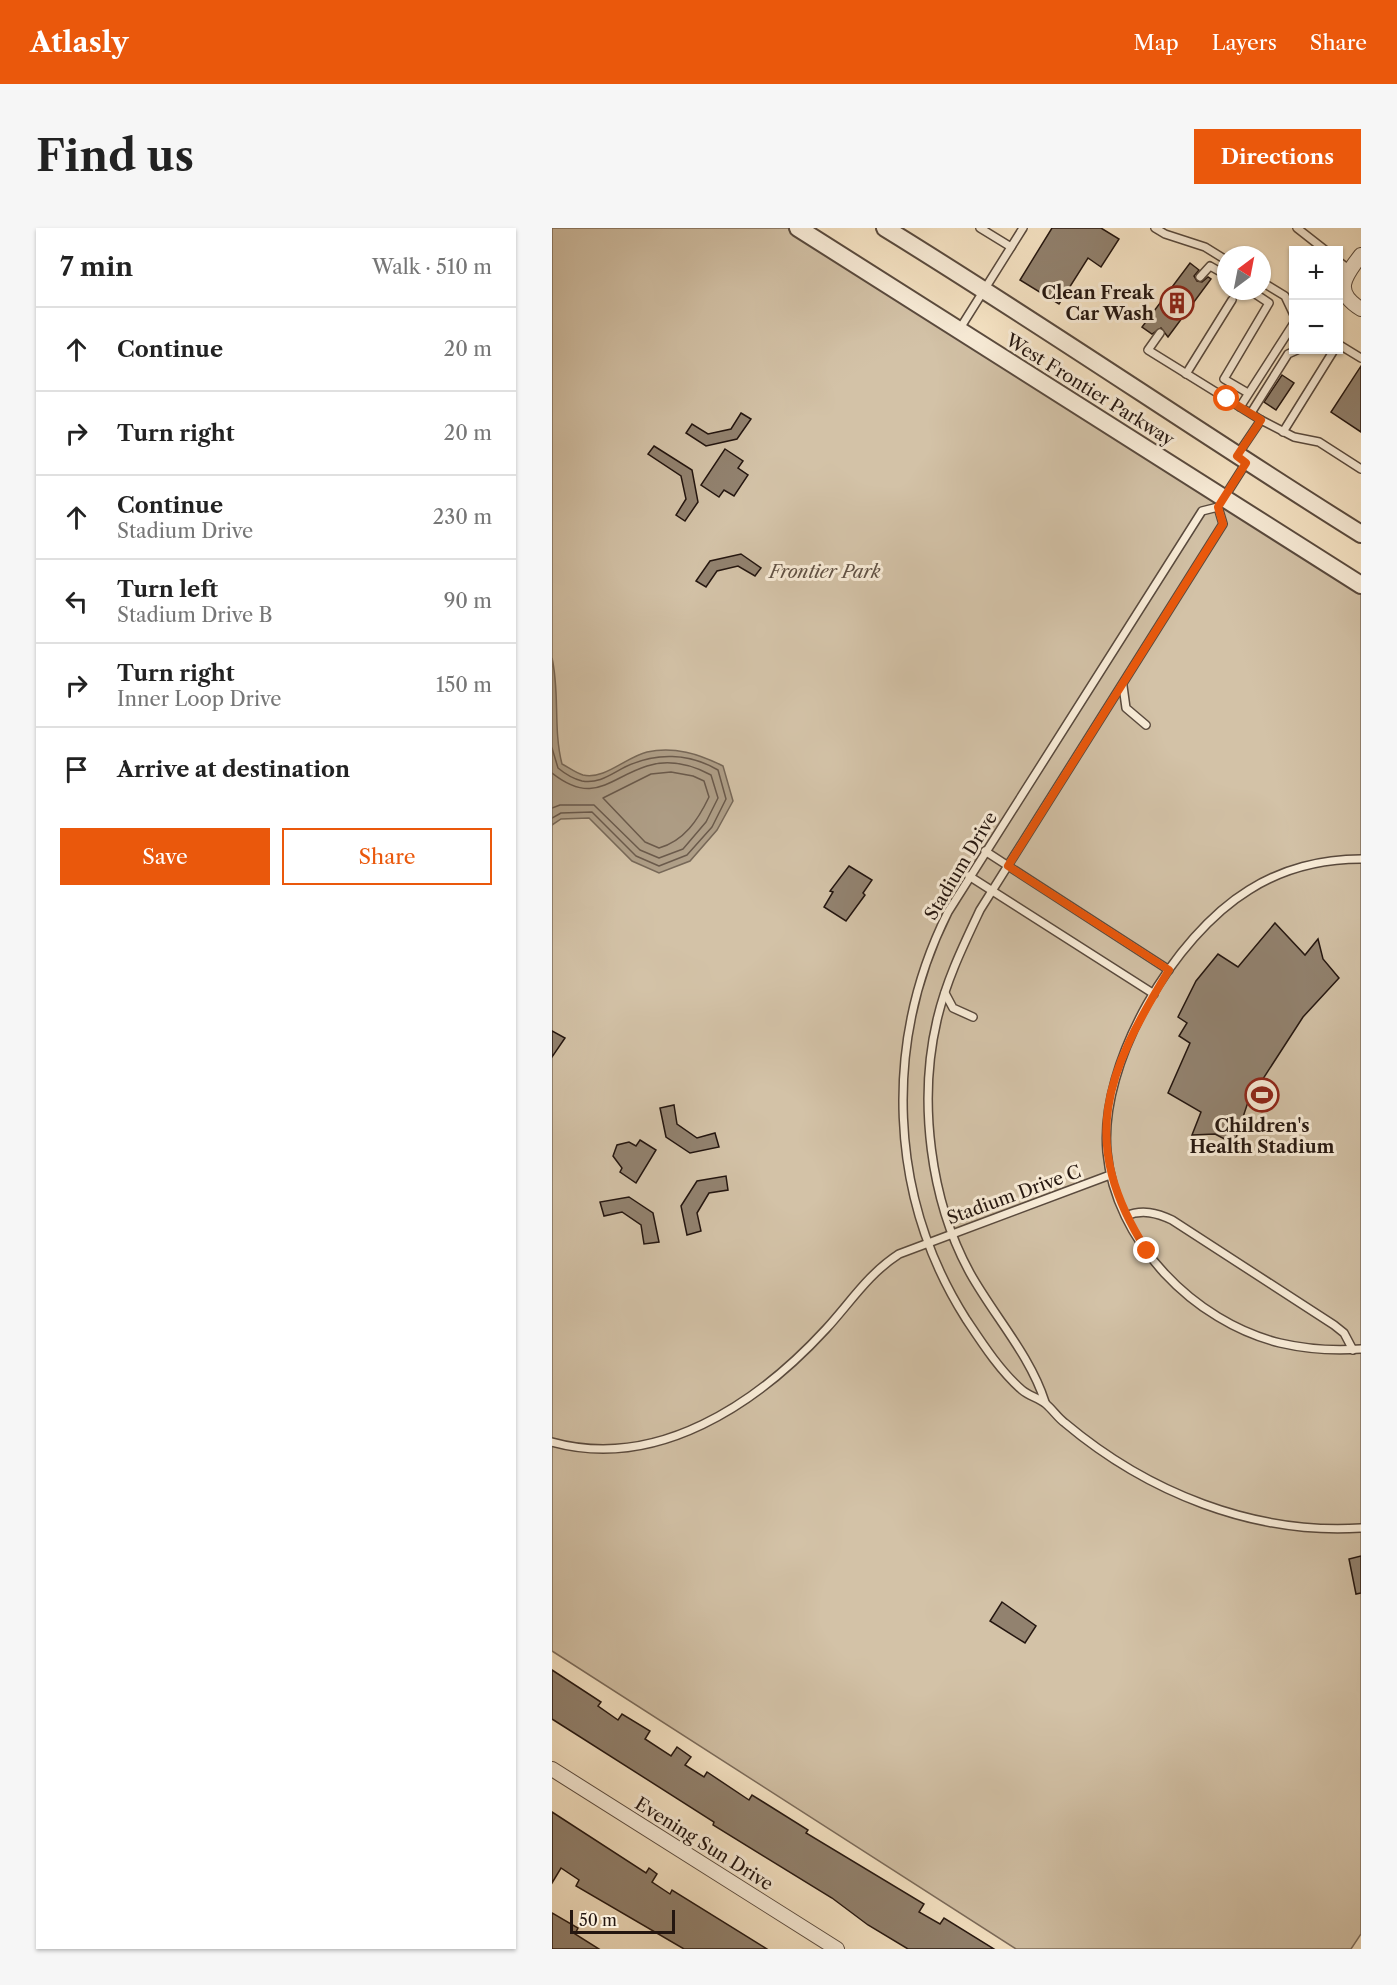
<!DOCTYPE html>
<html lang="en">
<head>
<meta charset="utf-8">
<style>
	:root { --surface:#fff; --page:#f6f6f6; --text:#222; --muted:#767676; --line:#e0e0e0; --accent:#ea580c }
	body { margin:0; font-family:"Libre Caslon Text",serif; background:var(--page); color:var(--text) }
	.controls { position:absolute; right:18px; top:18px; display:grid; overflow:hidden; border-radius:0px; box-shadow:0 2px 4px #0004 }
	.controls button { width:54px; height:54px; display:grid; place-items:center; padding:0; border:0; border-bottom:2px solid var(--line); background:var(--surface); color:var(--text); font:30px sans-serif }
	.compass { position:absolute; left:665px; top:18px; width:54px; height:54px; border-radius:50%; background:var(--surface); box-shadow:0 2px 4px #0004; rotate:32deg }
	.scale { position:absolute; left:18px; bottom:15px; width:105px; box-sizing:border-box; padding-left:6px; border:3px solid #241610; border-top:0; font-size:16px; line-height:21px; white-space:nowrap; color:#241610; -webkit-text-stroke:4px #faeeda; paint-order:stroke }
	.stop { position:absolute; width:18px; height:18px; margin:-14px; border:4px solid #ea580c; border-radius:50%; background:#fff }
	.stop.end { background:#ea580c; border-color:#fff; box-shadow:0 2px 6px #0008 }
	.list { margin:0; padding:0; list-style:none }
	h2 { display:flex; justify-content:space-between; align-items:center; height:78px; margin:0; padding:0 24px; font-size:26px }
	h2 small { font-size:20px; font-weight:400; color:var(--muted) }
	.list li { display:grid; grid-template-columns:39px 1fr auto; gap:18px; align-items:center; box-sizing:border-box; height:84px; padding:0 24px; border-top:2px solid var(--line) }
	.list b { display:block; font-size:22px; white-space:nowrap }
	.list p { margin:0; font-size:20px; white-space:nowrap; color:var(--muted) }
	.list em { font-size:20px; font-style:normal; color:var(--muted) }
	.actions { display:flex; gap:12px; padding:18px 24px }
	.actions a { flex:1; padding:14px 0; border:2px solid var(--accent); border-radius:0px; text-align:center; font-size:21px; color:var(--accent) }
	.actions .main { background:var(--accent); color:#fff }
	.icon { flex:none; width:33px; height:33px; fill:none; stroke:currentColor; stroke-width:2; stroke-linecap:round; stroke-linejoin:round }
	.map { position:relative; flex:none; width:809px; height:1721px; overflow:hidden; border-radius:0px }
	header { display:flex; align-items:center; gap:36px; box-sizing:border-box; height:84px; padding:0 30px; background:var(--accent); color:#fff }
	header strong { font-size:28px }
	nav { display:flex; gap:33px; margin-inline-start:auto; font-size:21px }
	.intro { display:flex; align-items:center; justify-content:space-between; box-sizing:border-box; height:144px; padding:0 36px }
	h1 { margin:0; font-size:42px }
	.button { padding:15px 27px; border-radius:0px; background:var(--accent); color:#fff; font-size:21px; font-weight:700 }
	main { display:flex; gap:36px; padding:0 36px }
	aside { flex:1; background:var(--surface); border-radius:0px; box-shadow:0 2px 4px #0004 }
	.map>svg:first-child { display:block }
	.green { fill:#d3c2a7; stroke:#7c6c5c; stroke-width:1.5 }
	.water { fill:#af9f88; stroke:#776858; stroke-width:1.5 }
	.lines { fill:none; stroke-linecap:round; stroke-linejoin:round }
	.shore { stroke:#6a5a4c; stroke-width:1.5 }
	.building { fill:#92826f; stroke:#241610; stroke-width:1.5 }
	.service-casing { stroke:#594a3e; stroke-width:10 }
	.minor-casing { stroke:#594a3e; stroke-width:16 }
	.tertiary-casing { stroke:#594a3e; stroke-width:20 }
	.service { stroke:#faeeda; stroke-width:7 }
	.minor { stroke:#faeeda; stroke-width:14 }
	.tertiary { stroke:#faeeda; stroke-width:16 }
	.route { stroke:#ea580c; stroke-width:8 }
	.labels { text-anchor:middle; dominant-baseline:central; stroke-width:6; stroke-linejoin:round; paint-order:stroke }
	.poi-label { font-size:18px; font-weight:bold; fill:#241610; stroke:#faeeda; text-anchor:end }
	.street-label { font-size:18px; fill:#241610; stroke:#faeeda }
	.park-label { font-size:18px; font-style:italic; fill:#615245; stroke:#faeeda }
</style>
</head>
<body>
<header>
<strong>Atlasly</strong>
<nav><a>Map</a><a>Layers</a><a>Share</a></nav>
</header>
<div class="intro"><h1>Find us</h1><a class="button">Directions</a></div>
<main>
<aside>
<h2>7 min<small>Walk · 510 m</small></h2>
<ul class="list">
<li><svg class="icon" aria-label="ahead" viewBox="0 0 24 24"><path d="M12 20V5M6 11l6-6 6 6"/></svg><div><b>Continue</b></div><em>20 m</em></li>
<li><svg class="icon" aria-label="right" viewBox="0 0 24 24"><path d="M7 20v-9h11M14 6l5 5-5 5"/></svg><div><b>Turn right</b></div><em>20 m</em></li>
<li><svg class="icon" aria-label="ahead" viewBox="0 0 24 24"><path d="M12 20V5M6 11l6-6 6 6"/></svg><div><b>Continue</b><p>Stadium Drive</p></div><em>230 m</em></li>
<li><svg class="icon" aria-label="left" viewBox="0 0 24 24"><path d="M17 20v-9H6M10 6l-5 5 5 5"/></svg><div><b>Turn left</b><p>Stadium Drive B</p></div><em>90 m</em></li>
<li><svg class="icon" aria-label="right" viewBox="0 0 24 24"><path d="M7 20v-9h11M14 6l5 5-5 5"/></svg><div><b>Turn right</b><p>Inner Loop Drive</p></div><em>150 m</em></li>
<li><svg class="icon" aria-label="arrive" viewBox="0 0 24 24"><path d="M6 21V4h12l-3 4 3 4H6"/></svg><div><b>Arrive at destination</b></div></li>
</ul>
<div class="actions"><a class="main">Save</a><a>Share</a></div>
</aside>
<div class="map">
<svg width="809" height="1721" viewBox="0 0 809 1721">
	<rect width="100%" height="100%" fill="#f7e5c6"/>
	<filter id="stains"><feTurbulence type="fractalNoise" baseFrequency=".00333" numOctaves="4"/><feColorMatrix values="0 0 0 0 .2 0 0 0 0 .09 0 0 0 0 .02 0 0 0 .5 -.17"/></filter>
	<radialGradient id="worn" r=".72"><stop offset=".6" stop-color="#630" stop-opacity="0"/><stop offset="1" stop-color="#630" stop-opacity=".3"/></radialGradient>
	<path class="green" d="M0,0H236L809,359V1706L799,1721H464L0,1423Z"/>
	<path class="water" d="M0,430C8,465 1,501 10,536C16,539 24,545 31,547C53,552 74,529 95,524C122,518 147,526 171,538L181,573L165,602L138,633L107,645L80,633L37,590L9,591L0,597Z"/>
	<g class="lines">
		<g class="shore">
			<path d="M0,520L6,540C12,545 22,551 30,553C47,556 59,546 73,539C104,524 137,525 166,542L174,571L160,599L135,627L107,638L84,628L40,584L9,585L0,590"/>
			<path d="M119,544L141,548L152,553L157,569C146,592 132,613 107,620L93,614L51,570L99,546Z"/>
			<path d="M0,545C42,578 57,550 95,538C117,531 140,537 159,547L166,570L154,594L131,621L107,630L88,622L42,577H8L0,580"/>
		</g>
	</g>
	<g class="building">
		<path d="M500,0H549L567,11L549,39L536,30L507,76L468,52Z"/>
		<path d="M638,35L647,42L642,48L645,53L650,54L656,49L659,51L616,109L609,100L600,106L590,99Z"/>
		<path d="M809,138V204L779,184Z"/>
		<path d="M730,147L742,155L724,182L712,174Z"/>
		<path d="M189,185L199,191L185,211L154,218L134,205L140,196L156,206L179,201Z"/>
		<path d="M102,218L140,242L146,274L133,293L124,287L134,271L129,248L96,226Z"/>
		<path d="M173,221L191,233L186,240L196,247L182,268L172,262L167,269L149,257Z"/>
		<path d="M189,326L209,340L203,348L186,338L165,343L154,359L144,353L158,333Z"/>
		<path d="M297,638L320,652L311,665L313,667L294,693L272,679L281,664L278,663Z"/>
		<path d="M723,695L753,727L766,711L771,731L787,750L751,789L696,874L682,916L663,906L640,907L649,884L616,865L638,815L627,808L635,795L626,789L644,753L666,726L686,739Z"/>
		<path d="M0,803L13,810L0,829Z"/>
		<path d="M122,877L125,896L145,910L163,905L167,919L138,925L114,909L108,880Z"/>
		<path d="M88,912L104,922L84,955L68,944L70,940L61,928L65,917L77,914L84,918Z"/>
		<path d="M174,948L176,962L157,965L145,985L149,1003L135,1007L129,978L145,953Z"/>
		<path d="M77,969L101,985L107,1014L92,1016L89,997L70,984L52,988L48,974Z"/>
		<path d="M809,1328V1365L804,1366L797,1331Z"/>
		<path d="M450,1374L484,1398L473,1415L438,1393Z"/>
		<path d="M0,1442L49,1474L46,1478L66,1492L70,1486L98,1503L93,1511L119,1528L125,1519L139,1529L133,1537L152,1549L155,1544L197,1572L200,1567L256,1602L254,1605L372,1676L367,1684L388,1696L392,1690L442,1721H356L316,1697L280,1670L161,1597L162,1594L0,1491Z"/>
		<path d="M0,1584L94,1645L97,1640L105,1646L100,1654L118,1666L120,1662L215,1721H132L24,1658L27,1652L9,1640L0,1655Z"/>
		<path d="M0,1685L26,1700L23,1706L47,1721H0Z"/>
	</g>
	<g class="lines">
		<defs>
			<g id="service">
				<path d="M428,0L459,19"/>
				<path d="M603,0L613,6L653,19L674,32"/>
				<path d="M745,0L773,22"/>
				<path d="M786,33L798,42"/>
				<path d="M648,49L658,38L674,47"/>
				<path d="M710,54L733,68L742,87"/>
				<path d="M407,102L471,0"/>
				<path d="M608,105L596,122L709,192"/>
				<path d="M786,116L809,130"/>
				<path d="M634,146L680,72"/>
				<path d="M696,165L672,151L717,75L699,63"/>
				<path d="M688,179L742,95"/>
				<path d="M699,185L736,126L745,122"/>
				<path d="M731,204L782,122"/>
				<path d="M686,226L709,192L742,209L767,214L809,241"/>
				<path d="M694,235L666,279L650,283L396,684C331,814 336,968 414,1091C430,1115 448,1143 470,1162C477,1168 487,1170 494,1176C501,1182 506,1190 513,1195C595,1264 701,1307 809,1300"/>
				<path d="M571,458L574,480L594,497"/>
				<path d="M433,623L617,742"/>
				<path d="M809,631C770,631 730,641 697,662C622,708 547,834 555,924C563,1013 642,1094 728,1115C754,1121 782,1123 809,1121"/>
				<path d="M417,648L602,766"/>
				<path d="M393,765L401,780L421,789"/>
				<path d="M574,988C590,981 605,985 620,992L782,1097L792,1105L801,1122"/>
				<path d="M493,1174C478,1127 442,1088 418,1045C378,972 366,873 385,792C394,753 411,718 428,682L671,296L666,279"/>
				<path d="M0,1214C105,1243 205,1176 274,1101C298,1075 316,1046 347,1026L558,947"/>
			</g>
			<g id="minor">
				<path d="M809,27C792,49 781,64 809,81"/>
				<path d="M0,1541L285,1721"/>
			</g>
			<g id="tertiary">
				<path d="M246,0L809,357"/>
				<path d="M333,0C494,99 649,206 809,306"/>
			</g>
		</defs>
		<use href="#service" class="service-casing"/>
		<use href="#minor" class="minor-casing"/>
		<use href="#tertiary" class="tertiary-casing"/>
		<use href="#service" class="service"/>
		<use href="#minor" class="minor"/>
		<use href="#tertiary" class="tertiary"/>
	</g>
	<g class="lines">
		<path class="route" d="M595,1023C525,913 554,845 617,742L456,638L671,296L666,279L694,235L685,228L709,192L675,171"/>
	</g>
	<defs>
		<symbol id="building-ring" viewBox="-11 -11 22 22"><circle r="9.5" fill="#faeeda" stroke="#8f2418" stroke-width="1.5"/><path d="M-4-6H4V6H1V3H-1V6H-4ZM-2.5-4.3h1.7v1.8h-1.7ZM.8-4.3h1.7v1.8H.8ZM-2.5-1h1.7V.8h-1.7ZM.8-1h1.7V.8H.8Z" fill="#8f2418"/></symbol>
		<symbol id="stadium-ring" viewBox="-11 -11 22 22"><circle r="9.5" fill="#faeeda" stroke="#8f2418" stroke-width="1.5"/><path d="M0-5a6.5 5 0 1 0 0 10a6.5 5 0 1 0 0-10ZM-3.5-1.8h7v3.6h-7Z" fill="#8f2418"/></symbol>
	</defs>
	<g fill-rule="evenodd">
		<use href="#building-ring" x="606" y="56" width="38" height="38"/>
		<use href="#stadium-ring" x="691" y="848" width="38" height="38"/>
	</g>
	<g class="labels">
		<g class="poi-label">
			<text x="602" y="65">Clean Freak<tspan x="602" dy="21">Car Wash</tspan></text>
			<text x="710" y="898" text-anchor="middle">Children's<tspan x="710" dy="21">Health Stadium</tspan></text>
		</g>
		<g class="street-label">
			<text transform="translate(538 162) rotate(32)">West Frontier Parkway</text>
			<text transform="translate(409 638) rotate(-59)">Stadium Drive</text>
			<text transform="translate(462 967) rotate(-20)">Stadium Drive C</text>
			<text transform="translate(152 1616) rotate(32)">Evening Sun Drive</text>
		</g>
		<g class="park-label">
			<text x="273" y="344">Frontier Park</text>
		</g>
	</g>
	<rect width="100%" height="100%" filter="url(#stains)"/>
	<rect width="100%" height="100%" fill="url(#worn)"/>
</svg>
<div class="controls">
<button>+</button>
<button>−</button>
</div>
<svg class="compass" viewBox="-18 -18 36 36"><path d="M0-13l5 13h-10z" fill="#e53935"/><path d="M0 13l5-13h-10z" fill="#767676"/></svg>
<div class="scale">50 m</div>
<div class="stop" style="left:675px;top:171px"></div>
<div class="stop end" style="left:595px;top:1023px"></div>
</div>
</main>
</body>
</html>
